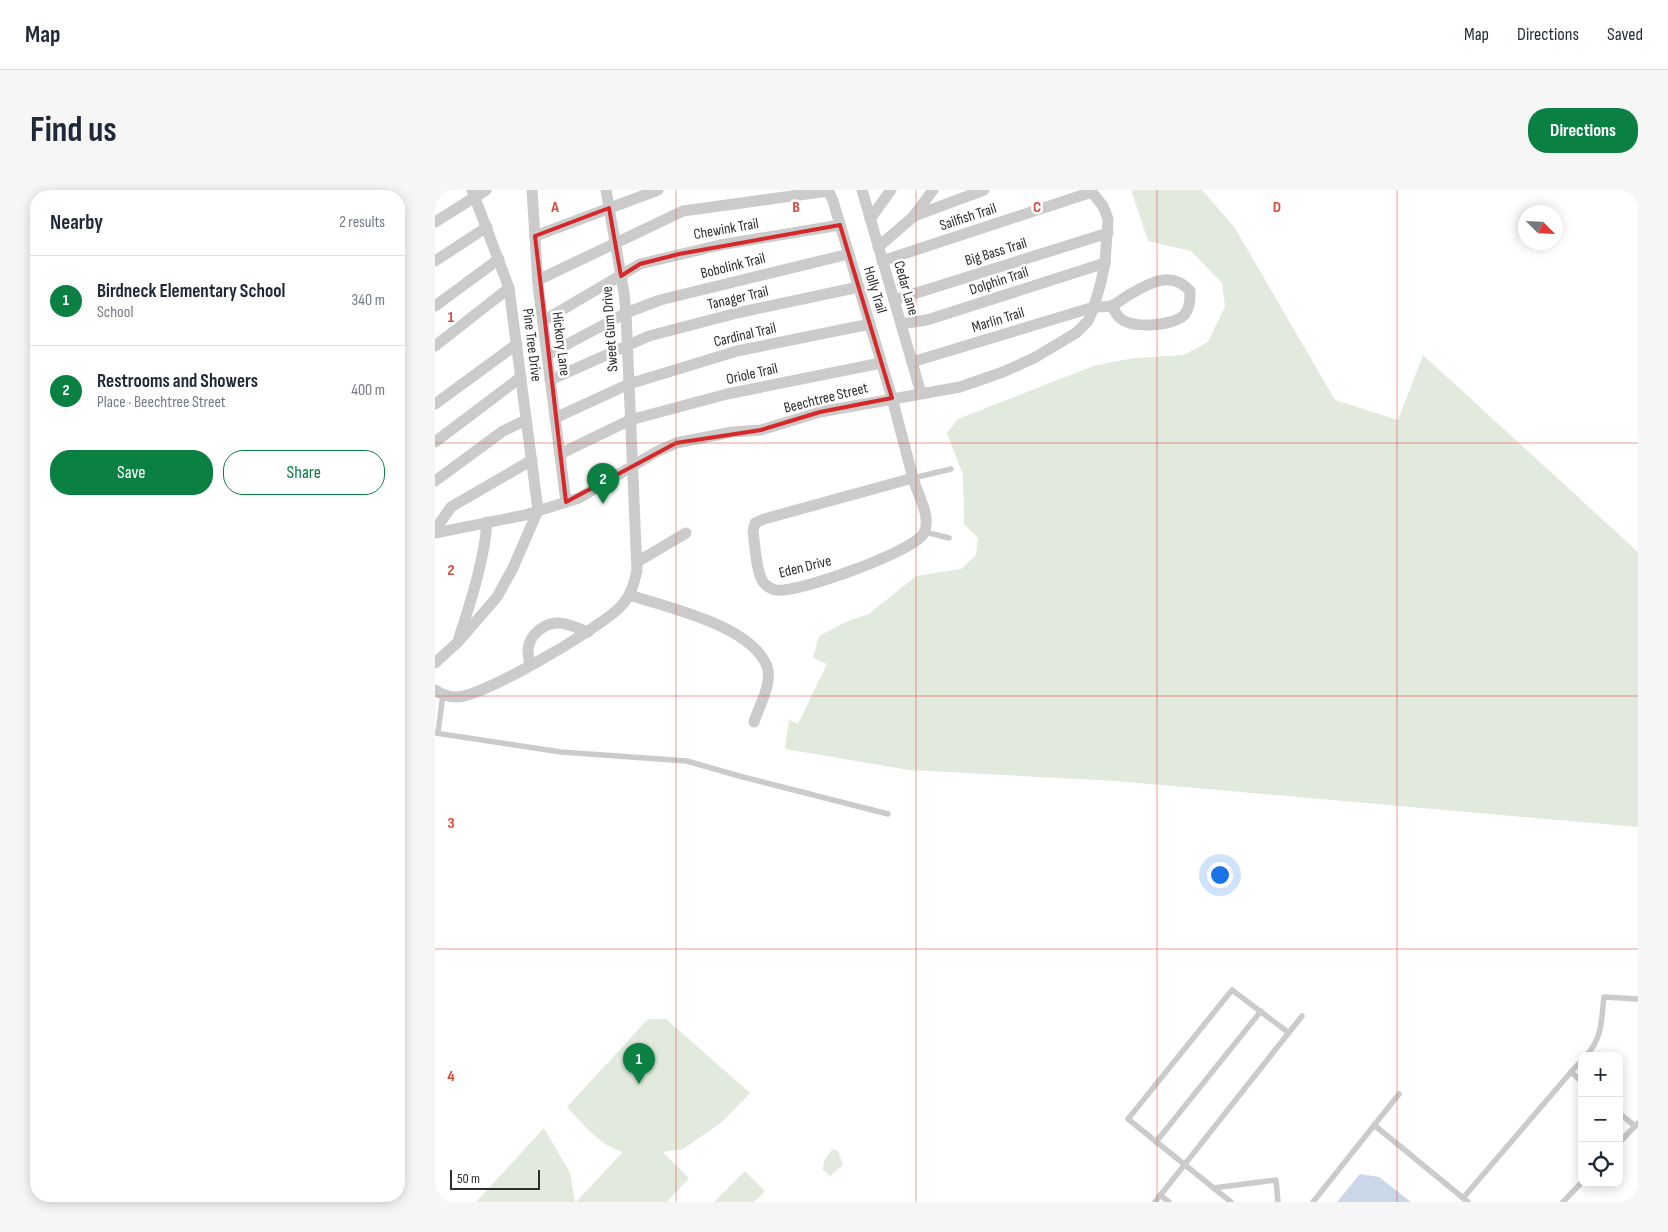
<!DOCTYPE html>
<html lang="en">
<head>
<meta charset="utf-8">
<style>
	:root { --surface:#fff; --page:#f6f6f7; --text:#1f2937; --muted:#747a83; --line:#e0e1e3; --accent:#0b8043 }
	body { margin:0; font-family:"Sofia Sans Condensed",sans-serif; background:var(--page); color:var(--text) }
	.controls { position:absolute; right:15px; bottom:15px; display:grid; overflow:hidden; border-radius:10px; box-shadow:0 2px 12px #0003 }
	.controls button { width:45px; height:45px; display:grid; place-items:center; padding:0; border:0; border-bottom:1px solid var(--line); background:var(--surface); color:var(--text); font:25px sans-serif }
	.compass { position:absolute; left:1083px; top:15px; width:45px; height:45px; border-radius:50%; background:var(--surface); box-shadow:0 2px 12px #0003; rotate:114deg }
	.scale { position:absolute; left:15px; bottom:12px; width:90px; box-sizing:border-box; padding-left:5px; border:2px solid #2e2e2e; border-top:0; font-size:14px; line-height:18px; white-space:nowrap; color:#2e2e2e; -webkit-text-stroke:4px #fff; paint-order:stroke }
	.you { position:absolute; left:784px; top:684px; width:18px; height:18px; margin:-12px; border:4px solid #fff; border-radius:50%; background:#1a73e8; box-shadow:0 0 0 8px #1a73e833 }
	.badge { display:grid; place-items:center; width:32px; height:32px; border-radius:50%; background:var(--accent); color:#fff; font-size:16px; font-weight:700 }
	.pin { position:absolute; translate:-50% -41px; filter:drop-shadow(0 1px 2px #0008) }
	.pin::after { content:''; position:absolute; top:26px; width:18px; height:15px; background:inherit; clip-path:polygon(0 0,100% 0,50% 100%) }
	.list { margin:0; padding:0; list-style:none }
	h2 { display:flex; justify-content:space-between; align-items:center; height:65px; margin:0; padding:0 20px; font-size:21px }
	h2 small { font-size:16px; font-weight:400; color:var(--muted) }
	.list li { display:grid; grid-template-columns:32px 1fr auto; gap:15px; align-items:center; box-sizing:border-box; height:90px; padding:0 20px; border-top:1px solid var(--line) }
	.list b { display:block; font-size:19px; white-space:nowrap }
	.list p { margin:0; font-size:16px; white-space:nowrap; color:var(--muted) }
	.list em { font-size:16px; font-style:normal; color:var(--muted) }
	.actions { display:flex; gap:10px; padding:15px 20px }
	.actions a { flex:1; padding:11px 0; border:1px solid var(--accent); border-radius:20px; text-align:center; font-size:18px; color:var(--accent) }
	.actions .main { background:var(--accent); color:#fff }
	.icon { flex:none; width:28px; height:28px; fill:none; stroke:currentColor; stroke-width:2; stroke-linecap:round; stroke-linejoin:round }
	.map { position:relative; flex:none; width:1203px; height:1012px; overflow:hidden; border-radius:20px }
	header { display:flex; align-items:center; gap:30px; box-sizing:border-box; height:70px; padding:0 25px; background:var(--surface); border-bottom:1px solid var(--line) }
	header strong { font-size:24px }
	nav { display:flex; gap:28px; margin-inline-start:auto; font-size:18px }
	.intro { display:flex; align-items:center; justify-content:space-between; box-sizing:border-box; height:120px; padding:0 30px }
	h1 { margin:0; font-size:35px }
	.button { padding:12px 22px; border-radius:20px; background:var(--accent); color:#fff; font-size:18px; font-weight:700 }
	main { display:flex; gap:30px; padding:0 30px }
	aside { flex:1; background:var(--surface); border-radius:20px; box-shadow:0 2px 12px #0003 }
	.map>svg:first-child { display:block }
	.green { fill:#e1eadc }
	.water { fill:#c9d7e9 }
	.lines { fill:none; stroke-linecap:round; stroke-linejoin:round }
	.lane { stroke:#cbcbcb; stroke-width:5.5 }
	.street { stroke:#cbcbcb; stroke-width:11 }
	.marked { fill:none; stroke:#d62828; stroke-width:4; stroke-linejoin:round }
	.grid { fill:none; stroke:#da4b3a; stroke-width:1; stroke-opacity:0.55 }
	.labels { text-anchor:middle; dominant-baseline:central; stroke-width:5; stroke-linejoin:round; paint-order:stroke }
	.street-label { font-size:15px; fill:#2e2e2e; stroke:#fff }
	.grid-label { font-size:16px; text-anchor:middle; font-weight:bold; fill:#da4b3a; stroke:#fff; stroke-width:5; stroke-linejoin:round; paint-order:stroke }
</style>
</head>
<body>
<header>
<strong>Map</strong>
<nav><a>Map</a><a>Directions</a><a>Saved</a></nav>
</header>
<div class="intro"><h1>Find us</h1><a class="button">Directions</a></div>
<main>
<aside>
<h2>Nearby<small>2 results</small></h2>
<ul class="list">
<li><span class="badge">1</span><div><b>Birdneck Elementary School</b><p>School</p></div><em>340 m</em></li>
<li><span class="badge">2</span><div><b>Restrooms and Showers</b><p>Place · Beechtree Street</p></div><em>400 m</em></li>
</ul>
<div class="actions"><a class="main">Save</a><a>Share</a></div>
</aside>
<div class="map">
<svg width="1203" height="1012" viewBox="0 0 1203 1012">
	<rect width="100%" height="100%" fill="#fff"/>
	<g class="green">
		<path d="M696,0H767L800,38L900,210L963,230L988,165L1203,362V637L681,591L474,580L350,559L354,530L363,534L392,474L378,468L384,446L413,431L434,424L481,386L526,379L541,365L543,348L529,334L528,285L512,243L523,229L661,175L700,168L749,165L773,152L790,116L787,93L756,61L713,51Z"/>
		<path d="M213,829H231L315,903L287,932L248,959L228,962L254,988L232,1012H141L188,962C164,955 149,935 132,917Z"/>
		<path d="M109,938L135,983L140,1012H41Z"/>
		<path d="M398,959L403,961L408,975L395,986L388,980C388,970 392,966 398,959Z"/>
		<path d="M310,981L330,1001L319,1012H279Z"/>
	</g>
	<path class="water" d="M925,984L944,987L976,1012H902Z"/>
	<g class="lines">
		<g class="lane">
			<path d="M478,288L516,279"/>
			<path d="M490,342L514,348"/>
			<path d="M0,543L126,562L252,571L304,586L453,624"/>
			<path d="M3,543L8,504"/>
			<path d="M1151,866C1168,847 1166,831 1169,807L1203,809"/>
			<path d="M1147,870L1136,882L1147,892"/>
			<path d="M1184,923L1200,936"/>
			<path d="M939,935L1033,1012"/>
			<path d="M721,952L826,821"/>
			<path d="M1184,953L1203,933"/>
			<path d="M778,998L841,990L843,1012"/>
			<path d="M725,1005L734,1012"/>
			<path d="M1028,1008L1136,882"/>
			<path d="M720,1012L867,826"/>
			<path d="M796,1012L693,929L797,800L854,843"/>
			<path d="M878,1012L964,904"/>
			<path d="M1128,1012L1147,992"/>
		</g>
		<g class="street">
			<path d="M97,0L103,95L131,312"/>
			<path d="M393,0L398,11L457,208L478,288C482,304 497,327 489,343C480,361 361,404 341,400C339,400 333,397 331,395C321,388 320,354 318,341L320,333L329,329L478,288"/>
			<path d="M427,0L486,203"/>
			<path d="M479,26L549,0"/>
			<path d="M435,29L456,0"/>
			<path d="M0,32L51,0"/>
			<path d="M100,46L223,0"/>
			<path d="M443,57L478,27L498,0"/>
			<path d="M0,71L52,37"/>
			<path d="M447,71L657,2"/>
			<path d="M103,90L248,21L393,1"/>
			<path d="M459,110L673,43"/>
			<path d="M0,116L64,69"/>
			<path d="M108,131L205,74L285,55L405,35"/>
			<path d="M466,134L492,130L670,73"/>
			<path d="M0,156L74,98"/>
			<path d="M112,165L191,123L225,110L414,64"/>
			<path d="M477,172L659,117C665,116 673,118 678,115C683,113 687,109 692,106C713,94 735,79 755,101C755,109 755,117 750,124C740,136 699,139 686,129C682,126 679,120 677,116"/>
			<path d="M115,190L214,146L302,123L424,97"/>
			<path d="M0,214L82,154"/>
			<path d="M120,228L194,194L302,161L435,134"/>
			<path d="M0,252L86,187"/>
			<path d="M125,264L195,230L292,204L446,173"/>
			<path d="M0,291L68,241L91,230"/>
			<path d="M0,340L16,317L97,270"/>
			<path d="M0,343L90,325L144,308L221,262L241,253L297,242L326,240L385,222L525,197L568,182L599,168L641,143L653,131L659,117L666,92L670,73L673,29L668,16L655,0"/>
			<path d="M202,372L251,343"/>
			<path d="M195,405C233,418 315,435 332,476C338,493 324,516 319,532"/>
			<path d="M24,448C36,410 49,372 52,332"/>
			<path d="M0,473L23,452L62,407L78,378L103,320L74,98L37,0"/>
			<path d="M95,475C94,470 93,464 93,459C95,444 109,433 123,433C133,433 144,439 153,442"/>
			<path d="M0,500C6,504 14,507 22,507C48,507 169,436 187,415C196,405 199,393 202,381L191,123L189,103L171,0"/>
		</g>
	</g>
	<path class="marked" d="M174,18L186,86L205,74L244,64L405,35L457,208L385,222L326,240L241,253L131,312L100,46Z"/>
	<path class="grid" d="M241,0V1012M481,0V1012M722,0V1012M962,0V1012M0,253H1203M0,506H1203M0,759H1203"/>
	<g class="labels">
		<g class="street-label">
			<text transform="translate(533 27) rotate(-18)">Sailfish Trail</text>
			<text transform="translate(291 39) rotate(-10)">Chewink Trail</text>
			<text transform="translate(561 62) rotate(-17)">Big Bass Trail</text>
			<text transform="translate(298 76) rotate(-14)">Bobolink Trail</text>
			<text transform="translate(564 91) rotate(-18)">Dolphin Trail</text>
			<text transform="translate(471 98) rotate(74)">Cedar Lane</text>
			<text transform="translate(440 100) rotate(73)">Holly Trail</text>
			<text transform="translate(303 108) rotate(-13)">Tanager Trail</text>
			<text transform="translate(563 130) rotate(-17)">Marlin Trail</text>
			<text transform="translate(175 139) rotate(-94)">Sweet Gum Drive</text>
			<text transform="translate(310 145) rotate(-13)">Cardinal Trail</text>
			<text transform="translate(126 154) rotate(83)">Hickory Lane</text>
			<text transform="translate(97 155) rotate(83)">Pine Tree Drive</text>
			<text transform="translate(317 184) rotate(-13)">Oriole Trail</text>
			<text transform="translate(391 208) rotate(-14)">Beechtree Street</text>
			<text transform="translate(370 377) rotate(-14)">Eden Drive</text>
		</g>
	</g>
	<g class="grid-label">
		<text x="120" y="22">A</text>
		<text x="361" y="22">B</text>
		<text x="602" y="22">C</text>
		<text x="842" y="22">D</text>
		<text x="16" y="132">1</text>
		<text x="16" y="385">2</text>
		<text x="16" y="638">3</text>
		<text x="16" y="891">4</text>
	</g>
</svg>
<div class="controls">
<button>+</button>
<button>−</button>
<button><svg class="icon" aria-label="locate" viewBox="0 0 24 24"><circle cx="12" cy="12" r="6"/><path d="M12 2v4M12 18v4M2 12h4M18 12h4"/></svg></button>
</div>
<svg class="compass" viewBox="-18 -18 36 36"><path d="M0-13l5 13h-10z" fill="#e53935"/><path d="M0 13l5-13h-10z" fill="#747a83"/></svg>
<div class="scale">50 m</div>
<div class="you"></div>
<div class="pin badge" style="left:204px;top:894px">1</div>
<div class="pin badge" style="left:168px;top:314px">2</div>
</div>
</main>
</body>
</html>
